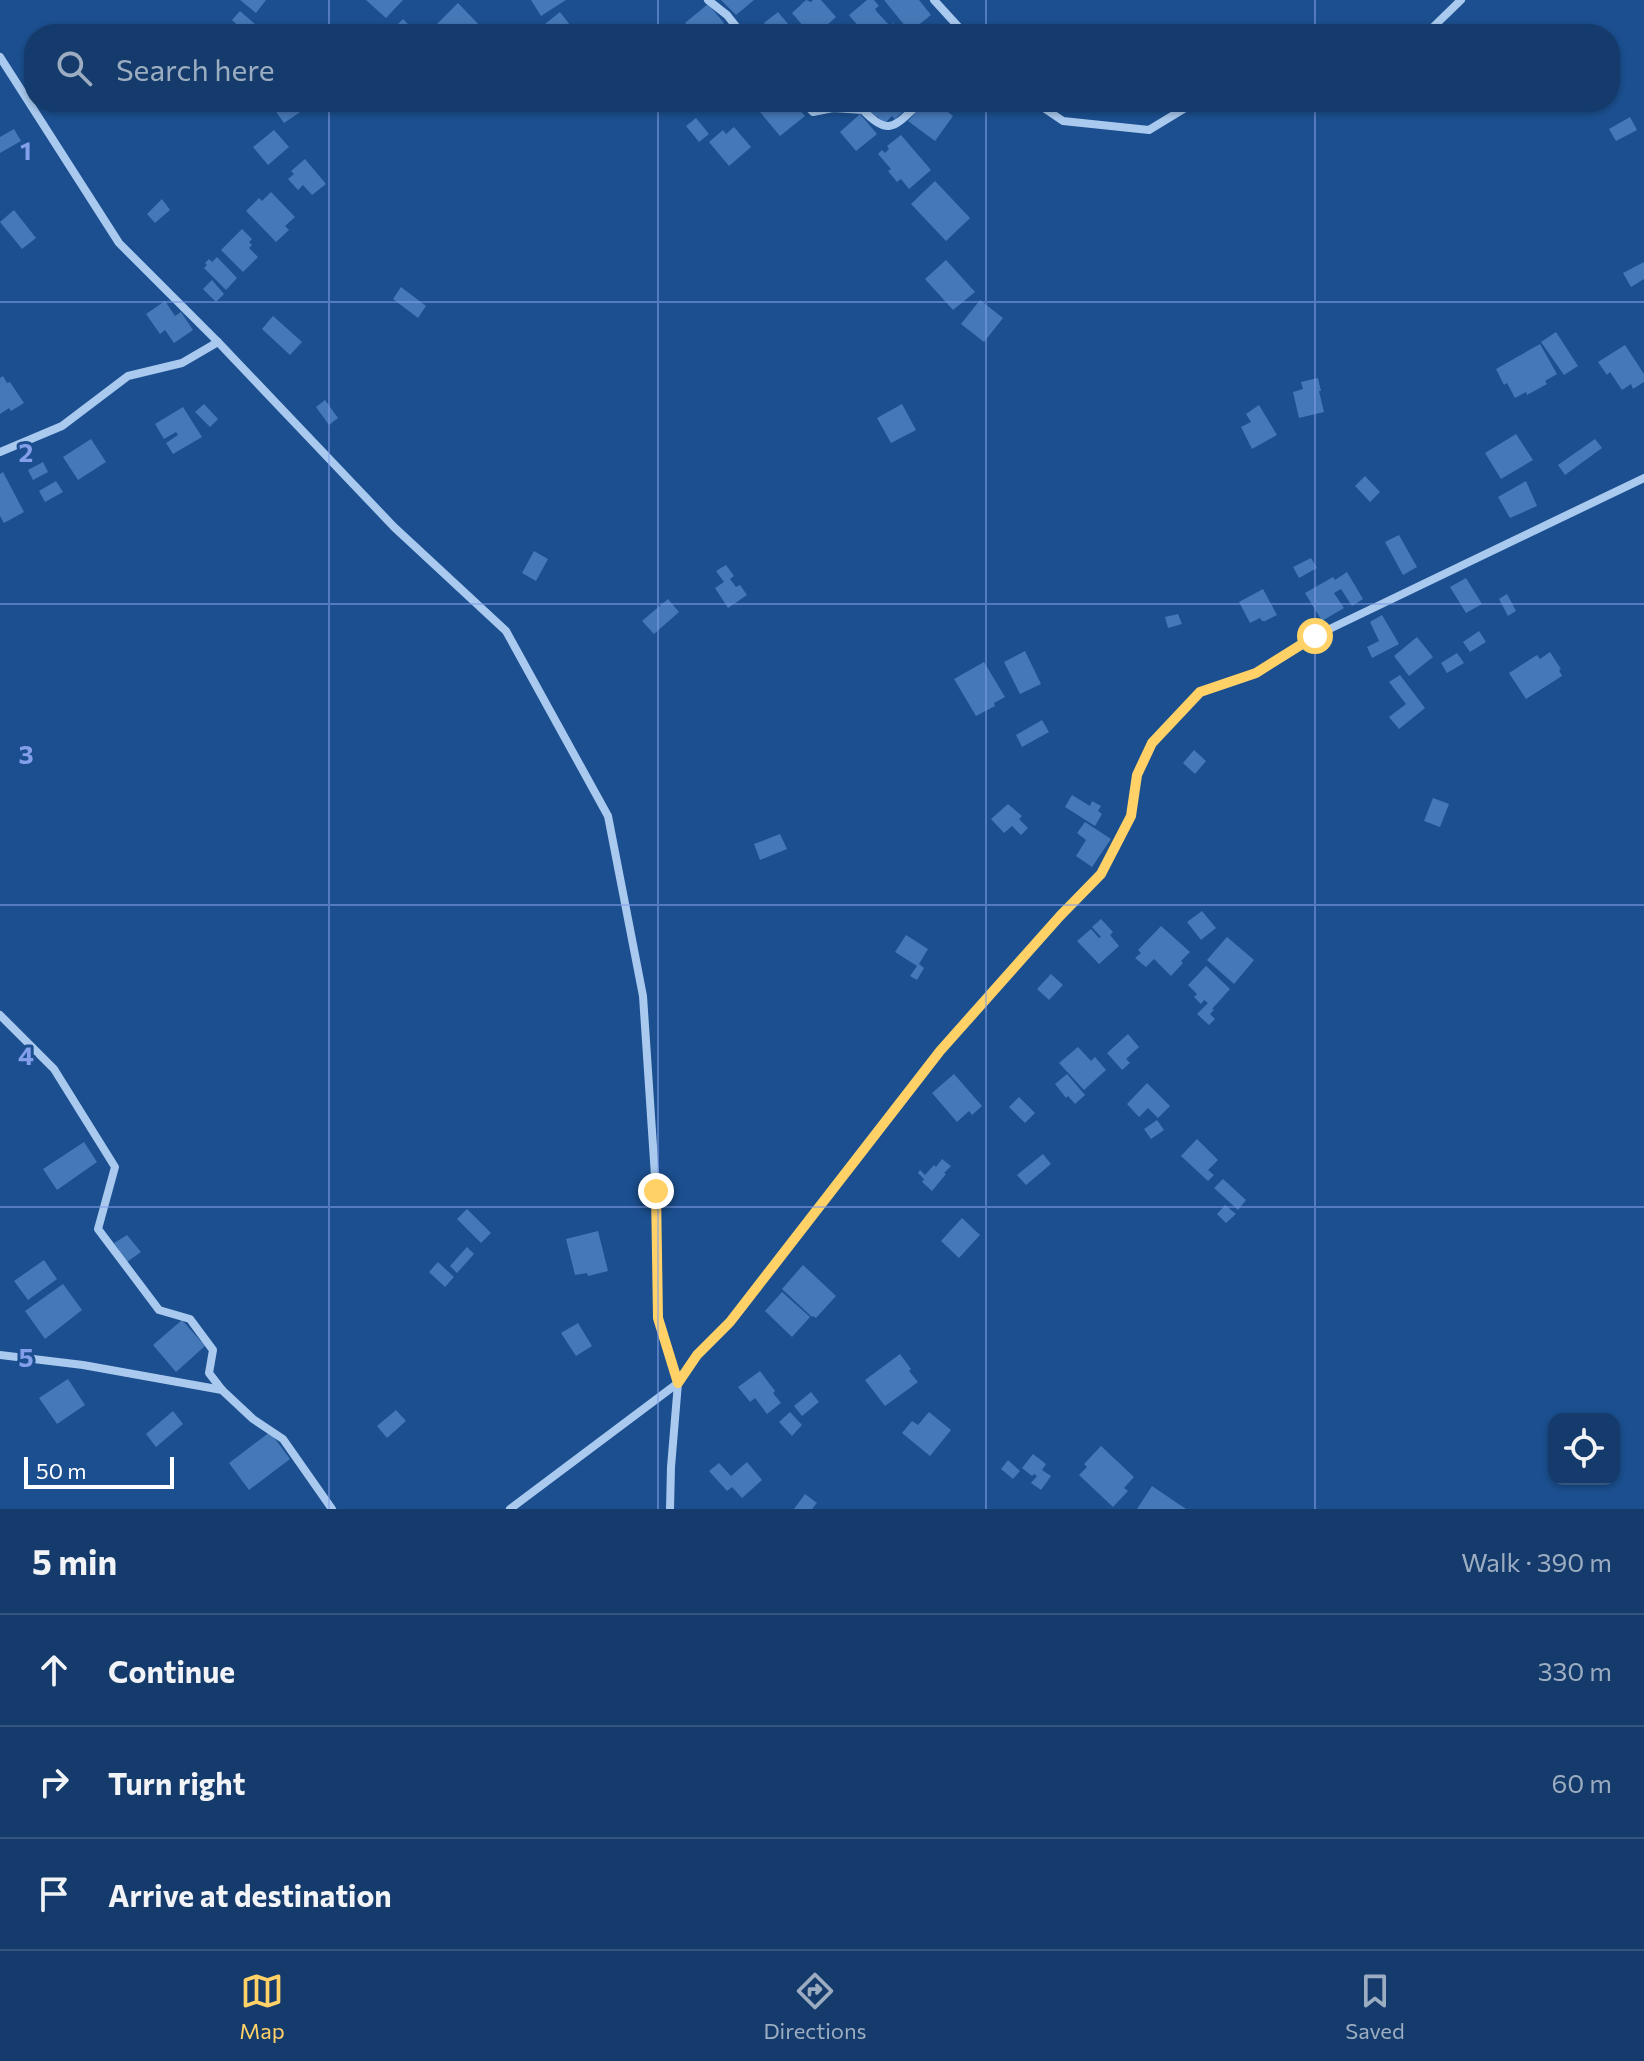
<!DOCTYPE html>
<html lang="en">
<head>
<meta charset="utf-8">
<style>
	:root { --surface:#143b6b; --page:#214673; --text:#f1f3f6; --muted:#9dadc1; --line:#33557e; --accent:#ffd166 }
	body { margin:0; font-family:Commissioner,sans-serif; background:var(--page); color:var(--text) }
	.controls { position:absolute; right:24px; bottom:24px; display:grid; overflow:hidden; border-radius:16px; box-shadow:0 2px 6px #0004 }
	.controls button { width:72px; height:72px; display:grid; place-items:center; padding:0; border:0; border-bottom:2px solid var(--line); background:var(--surface); color:var(--text); font:40px sans-serif }
	.scale { position:absolute; left:24px; bottom:20px; width:150px; box-sizing:border-box; padding-left:8px; border:4px solid #fff; border-top:0; font-size:22px; line-height:28px; white-space:nowrap; color:#fff; -webkit-text-stroke:6px #1b4f8f; paint-order:stroke }
	.stop { position:absolute; width:24px; height:24px; margin:-18px; border:6px solid #ffd166; border-radius:50%; background:#fff }
	.stop.end { background:#ffd166; border-color:#fff; box-shadow:0 2px 8px #0008 }
	.list { margin:0; padding:0; list-style:none }
	h2 { display:flex; justify-content:space-between; align-items:center; height:104px; margin:0; padding:0 32px; font-size:34px }
	h2 small { font-size:26px; font-weight:400; color:var(--muted) }
	.list li { display:grid; grid-template-columns:52px 1fr auto; gap:24px; align-items:center; box-sizing:border-box; height:112px; padding:0 32px; border-top:2px solid var(--line) }
	.list b { display:block; font-size:30px; white-space:nowrap }
	.list em { font-size:26px; font-style:normal; color:var(--muted) }
	.icon { flex:none; width:44px; height:44px; fill:none; stroke:currentColor; stroke-width:2; stroke-linecap:round; stroke-linejoin:round }
	.map { position:relative; flex:none; width:1644px; height:1509px; overflow:hidden }
	.search { position:absolute; background:var(--surface); box-shadow:0 2px 6px #0004; left:24px; right:24px; top:24px; height:88px; display:flex; align-items:center; gap:20px; box-sizing:border-box; padding:0 28px; border-radius:32px; color:var(--muted); font-size:30px }
	.sheet { height:440px; background:var(--surface) }
	nav { display:flex; justify-content:space-around; align-items:center; box-sizing:border-box; height:112px; border-top:2px solid var(--line); background:var(--surface); font-size:22px; color:var(--muted) }
	nav a { display:grid; justify-items:center; gap:4px }
	nav .on { color:var(--accent) }
	.map>svg:first-child { display:block }
	.building { fill:#4478b7 }
	.lines { fill:none; stroke-linecap:round; stroke-linejoin:round }
	.street { stroke:#a9c9ee; stroke-width:8 }
	.route { stroke:#ffd166; stroke-width:10 }
	.grid { fill:none; stroke:#839eea; stroke-width:2; stroke-opacity:0.55 }
	.grid-label { font-size:26px; text-anchor:middle; font-weight:bold; fill:#839eea; stroke:#1b4f8f; stroke-width:6; stroke-linejoin:round; paint-order:stroke }
</style>
</head>
<body>
<div class="map">
<svg width="1644" height="1509" viewBox="0 0 1644 1509">
	<rect width="100%" height="100%" fill="#1b4f8f"/>
	<g class="building">
		<path d="M240,0H266L256,13Z"/>
		<path d="M366,0H403L386,18Z"/>
		<path d="M531,0H566L541,16Z"/>
		<path d="M721,0H754L736,15Z"/>
		<path d="M806,0L811,2L813,0H821L836,17L817,34H810L792,13Z"/>
		<path d="M867,0H874L879,6L875,9L877,12L890,26L893,23L901,32L899,34H865L849,15Z"/>
		<path d="M884,0H919L931,15L910,32Z"/>
		<path d="M458,3L482,28L476,34H442L435,26Z"/>
		<path d="M708,4L724,23L712,34H694L685,23Z"/>
		<path d="M240,11L264,32L262,34H247L232,20Z"/>
		<path d="M560,12L577,34H553L545,24Z"/>
		<path d="M778,12L795,32L800,28L805,34H757L766,26L764,23Z"/>
		<path d="M403,19L418,34H391L388,31L393,26L395,27Z"/>
		<path d="M269,102H315L284,123Z"/>
		<path d="M772,102H793L805,116L780,136L760,112Z"/>
		<path d="M860,102H904L908,107L895,119L892,116L884,124L877,116L875,118Z"/>
		<path d="M926,102H935L953,116L935,141L908,121Z"/>
		<path d="M860,114L877,134L856,151L840,132Z"/>
		<path d="M1630,117L1637,130L1616,141L1609,129Z"/>
		<path d="M696,118L709,134L699,142L686,126Z"/>
		<path d="M734,127L751,147L729,166L709,142L723,130L726,134Z"/>
		<path d="M14,129L21,141L0,153V137Z"/>
		<path d="M274,130L289,147L268,165L253,147Z"/>
		<path d="M901,135L931,170L909,189L901,179L897,182L888,171L891,169L878,154L882,150L885,153L889,149L887,146Z"/>
		<path d="M305,159L326,184L312,195L303,185L298,190L288,179L294,174L291,171Z"/>
		<path d="M935,181L970,218L946,241L911,204Z"/>
		<path d="M271,192L295,217L285,226L289,230L276,242L246,211L259,198L262,201Z"/>
		<path d="M162,199L170,210L155,223L147,214Z"/>
		<path d="M14,210L36,238L22,249L0,222Z"/>
		<path d="M242,229L252,239L249,242L252,245L249,248L258,257L243,272L221,250Z"/>
		<path d="M217,257L237,278L226,290L204,268L207,265L205,263L209,259L212,262Z"/>
		<path d="M946,260L975,292L953,310L925,279Z"/>
		<path d="M1644,262V279L1631,287L1623,273Z"/>
		<path d="M212,280L224,294L216,302L203,289Z"/>
		<path d="M401,287L426,306L418,318L393,299Z"/>
		<path d="M980,300L1003,318L984,342L961,324Z"/>
		<path d="M165,301L175,316L181,312L193,330L174,343L165,330L160,334L146,314Z"/>
		<path d="M273,316L302,342L290,355L262,329Z"/>
		<path d="M1556,332L1578,366L1564,375L1541,342Z"/>
		<path d="M1540,344L1557,374L1545,381L1547,384L1527,395L1526,392L1515,398L1507,383L1504,385L1496,369Z"/>
		<path d="M1625,345L1644,374V382L1633,389L1631,384L1622,390L1610,372L1607,375L1598,362Z"/>
		<path d="M3,376L7,383L10,382L24,403L11,411L9,408L0,414V378Z"/>
		<path d="M1318,378L1321,391H1319L1324,412L1299,418L1293,392L1303,389L1301,382Z"/>
		<path d="M325,400L338,418L329,425L316,407Z"/>
		<path d="M204,404L218,419L210,427L195,412Z"/>
		<path d="M902,404L916,430L891,443L877,418Z"/>
		<path d="M1259,405L1277,435L1252,449L1241,427L1251,422L1246,414Z"/>
		<path d="M183,407L202,437L173,454L166,443L178,435L176,432L164,439L155,424Z"/>
		<path d="M1516,434L1533,460L1501,479L1485,453Z"/>
		<path d="M91,439L106,462L78,480L63,457Z"/>
		<path d="M1595,439L1602,448L1565,475L1558,465Z"/>
		<path d="M43,462L48,472L33,480L28,470Z"/>
		<path d="M3,472L24,512L4,523L0,516V474Z"/>
		<path d="M1365,476L1380,492L1370,502L1355,486Z"/>
		<path d="M56,481L63,492L45,502L39,491Z"/>
		<path d="M1526,481L1537,506L1510,518L1498,497Z"/>
		<path d="M1399,535L1417,567L1403,575L1385,542Z"/>
		<path d="M534,551L548,559L536,581L522,573Z"/>
		<path d="M1311,558L1317,568L1299,578L1293,567Z"/>
		<path d="M726,565L734,576L730,579L736,587L740,585L747,595L728,608L715,588L724,582L716,571Z"/>
		<path d="M1347,572L1363,599L1352,606L1341,589L1334,593L1344,608L1322,621L1305,593L1333,577L1335,580Z"/>
		<path d="M1466,578L1482,604L1466,613L1450,587Z"/>
		<path d="M1263,589L1277,615L1265,621H1262L1260,618L1250,623L1239,602Z"/>
		<path d="M1507,594L1516,611L1508,616L1499,599Z"/>
		<path d="M668,599L679,612L654,634L642,621Z"/>
		<path d="M1178,614L1182,624L1168,628L1165,617Z"/>
		<path d="M1382,615L1399,644L1372,658L1367,647L1379,641L1370,622Z"/>
		<path d="M1479,631L1486,642L1470,652L1463,642Z"/>
		<path d="M1417,637L1433,657L1409,676L1394,656Z"/>
		<path d="M1025,651L1041,684L1020,694L1004,662Z"/>
		<path d="M1550,652L1561,669L1559,670L1562,676L1526,699L1509,673L1537,655L1540,659Z"/>
		<path d="M1457,653L1464,663L1447,673L1441,663Z"/>
		<path d="M984,662L1005,697L994,703L995,706L976,716L954,679Z"/>
		<path d="M1400,675L1425,708L1399,729L1389,717L1406,704L1389,682Z"/>
		<path d="M1042,720L1049,732L1022,747L1016,735Z"/>
		<path d="M1194,750L1206,761L1195,774L1183,763Z"/>
		<path d="M1072,795L1090,806L1092,801L1101,806L1098,811L1102,814L1095,826L1065,807Z"/>
		<path d="M1433,798L1449,804L1440,827L1424,821Z"/>
		<path d="M1008,804L1022,816L1019,819L1028,828L1021,835L1012,826L1004,833L991,819Z"/>
		<path d="M1085,822L1111,839L1092,867L1076,856L1086,840L1077,833Z"/>
		<path d="M780,834L787,849L760,860L754,844Z"/>
		<path d="M1202,911L1216,928L1201,940L1187,922Z"/>
		<path d="M1101,919L1113,932L1110,935L1119,946L1099,964L1077,941L1091,929L1099,938L1101,937L1092,927Z"/>
		<path d="M1161,926L1190,952L1181,961L1183,963L1171,976L1154,959L1146,967L1135,958L1141,953L1138,950Z"/>
		<path d="M906,935L928,949L919,964L924,968L917,980L910,976L917,966L895,952Z"/>
		<path d="M1227,937L1254,960L1234,984L1207,960Z"/>
		<path d="M1206,966L1230,989L1212,1009L1214,1010L1210,1014L1215,1019L1209,1025L1197,1014L1208,1003L1204,1000L1201,1004L1194,997L1197,994L1188,985Z"/>
		<path d="M1051,974L1063,985L1049,1000L1037,989Z"/>
		<path d="M1128,1034L1139,1047L1126,1059L1130,1063L1122,1070L1107,1053Z"/>
		<path d="M1078,1047L1091,1061L1095,1057L1106,1070L1084,1090L1059,1063Z"/>
		<path d="M954,1074L982,1106L972,1115L969,1111L957,1122L932,1093Z"/>
		<path d="M1067,1074L1085,1095L1075,1104L1068,1096L1066,1098L1055,1084Z"/>
		<path d="M1147,1083L1170,1106L1158,1118L1148,1108L1139,1117L1127,1104Z"/>
		<path d="M1019,1097L1035,1113L1025,1123L1009,1107Z"/>
		<path d="M1157,1120L1164,1130L1151,1139L1144,1129Z"/>
		<path d="M1197,1139L1218,1160L1208,1170L1214,1175L1208,1181L1181,1156Z"/>
		<path d="M84,1142L97,1162L57,1190L43,1169Z"/>
		<path d="M1043,1154L1051,1164L1026,1185L1017,1175Z"/>
		<path d="M942,1159L951,1166L944,1173L946,1174L932,1191L922,1182L924,1179L918,1173L920,1170L925,1175L934,1165L936,1167Z"/>
		<path d="M1223,1179L1246,1200L1238,1210L1214,1188Z"/>
		<path d="M1225,1205L1236,1214L1226,1223L1217,1214Z"/>
		<path d="M467,1209L491,1233L481,1243L457,1219Z"/>
		<path d="M962,1218L980,1235L959,1258L941,1241Z"/>
		<path d="M598,1231L608,1271L588,1276L587,1273L575,1275L566,1239Z"/>
		<path d="M127,1235L141,1252L127,1262L114,1243Z"/>
		<path d="M467,1247L474,1254L457,1273L450,1266Z"/>
		<path d="M44,1260L57,1279L28,1300L14,1281Z"/>
		<path d="M438,1262L454,1277L445,1287L429,1272Z"/>
		<path d="M803,1265L836,1296L816,1318L813,1316L812,1317L782,1289Z"/>
		<path d="M63,1284L82,1310L45,1339L25,1311Z"/>
		<path d="M782,1292L810,1317L792,1337L765,1311Z"/>
		<path d="M182,1320L205,1346L176,1372L153,1345Z"/>
		<path d="M578,1323L592,1346L576,1356L561,1333Z"/>
		<path d="M900,1354L911,1369L909,1371L918,1382L885,1406L865,1380Z"/>
		<path d="M760,1371L775,1391L773,1393L781,1403L767,1414L755,1398L750,1402L738,1387Z"/>
		<path d="M68,1379L85,1405L57,1424L39,1398Z"/>
		<path d="M811,1392L819,1402L802,1416L794,1406Z"/>
		<path d="M396,1410L406,1421L387,1438L377,1426Z"/>
		<path d="M173,1411L183,1424L156,1447L146,1434Z"/>
		<path d="M790,1412L802,1425L792,1436L779,1422Z"/>
		<path d="M929,1412L951,1430L930,1456L902,1433L912,1421L918,1425Z"/>
		<path d="M270,1432L290,1459L249,1490L229,1463Z"/>
		<path d="M1101,1446L1134,1477L1124,1488L1128,1491L1113,1507L1079,1475L1087,1467L1084,1464Z"/>
		<path d="M1033,1454L1046,1464L1042,1470L1051,1476L1041,1490L1031,1483L1037,1476L1034,1474L1032,1476L1022,1468Z"/>
		<path d="M1008,1460L1020,1471L1013,1479L1001,1469Z"/>
		<path d="M747,1462L762,1480L742,1498L732,1487L727,1491L709,1471L719,1463L731,1476Z"/>
		<path d="M1152,1486L1186,1509H1137Z"/>
		<path d="M805,1494L817,1503L812,1509H794Z"/>
	</g>
	<g class="lines">
		<g class="street">
			<path d="M708,0L727,15L742,34"/>
			<path d="M934,0L965,34"/>
			<path d="M1426,34L1461,0"/>
			<path d="M0,57L119,243L218,342L394,527L506,631L608,816L643,996L656,1191L658,1318L678,1383L510,1509"/>
			<path d="M803,102L813,112L833,108L863,110C890,139 896,124 921,102"/>
			<path d="M1035,102L1063,121L1149,130L1195,102"/>
			<path d="M0,452L62,426L128,376L182,363L218,342"/>
			<path d="M0,1015L54,1069L115,1167L98,1229L159,1310L190,1319L213,1350L209,1373L222,1390L253,1419L283,1439L332,1509"/>
			<path d="M0,1355L83,1365L222,1390"/>
			<path d="M670,1509L671,1467L678,1383L697,1355L730,1322L940,1051L1060,916L1101,874L1131,816L1137,775L1152,743L1200,692L1256,673L1315,636L1644,478"/>
		</g>
	</g>
	<g class="lines">
		<path class="route" d="M656,1191L658,1318L678,1383L697,1355L730,1322L940,1051L1060,916L1101,874L1131,816L1137,775L1152,743L1200,692L1256,673L1315,636"/>
	</g>
	<path class="grid" d="M329,0V34M658,0V34M986,0V34M1315,0V34M329,102V1509M658,102V1509M986,102V1509M1315,102V1509M0,302H1644M0,604H1644M0,905H1644M0,1207H1644"/>
	<g class="grid-label">
		<text x="26" y="160">1</text>
		<text x="26" y="462">2</text>
		<text x="26" y="764">3</text>
		<text x="26" y="1065">4</text>
		<text x="26" y="1367">5</text>
	</g>
</svg>
<div class="controls">
<button><svg class="icon" aria-label="locate" viewBox="0 0 24 24"><circle cx="12" cy="12" r="6"/><path d="M12 2v4M12 18v4M2 12h4M18 12h4"/></svg></button>
</div>
<div class="scale">50 m</div>
<div class="stop" style="left:1315px;top:636px"></div>
<div class="stop end" style="left:656px;top:1191px"></div>
<div class="search"><svg class="icon" aria-label="search" viewBox="0 0 24 24"><circle cx="10" cy="10" r="6"/><path d="M15 15l6 6"/></svg>Search here</div>
</div>
<section class="sheet">
<h2>5 min<small>Walk · 390 m</small></h2>
<ul class="list">
<li><svg class="icon" aria-label="ahead" viewBox="0 0 24 24"><path d="M12 20V5M6 11l6-6 6 6"/></svg><div><b>Continue</b></div><em>330 m</em></li>
<li><svg class="icon" aria-label="right" viewBox="0 0 24 24"><path d="M7 20v-9h11M14 6l5 5-5 5"/></svg><div><b>Turn right</b></div><em>60 m</em></li>
<li><svg class="icon" aria-label="arrive" viewBox="0 0 24 24"><path d="M6 21V4h12l-3 4 3 4H6"/></svg><div><b>Arrive at destination</b></div></li>
</ul>
</section>
<nav>
<a class="on"><svg class="icon" aria-label="map" viewBox="0 0 24 24"><path d="M3 6l6-2 6 2 6-2v14l-6 2-6-2-6 2zM9 4v14M15 6v14"/></svg>Map</a>
<a><svg class="icon" aria-label="directions" viewBox="0 0 24 24"><path d="M12 3l9 9-9 9-9-9zM9 14v-3h6M13 9l2 2-2 2"/></svg>Directions</a>
<a><svg class="icon" aria-label="saved" viewBox="0 0 24 24"><path d="M7 4h10v16l-5-4-5 4z"/></svg>Saved</a>
</nav>
</body>
</html>
